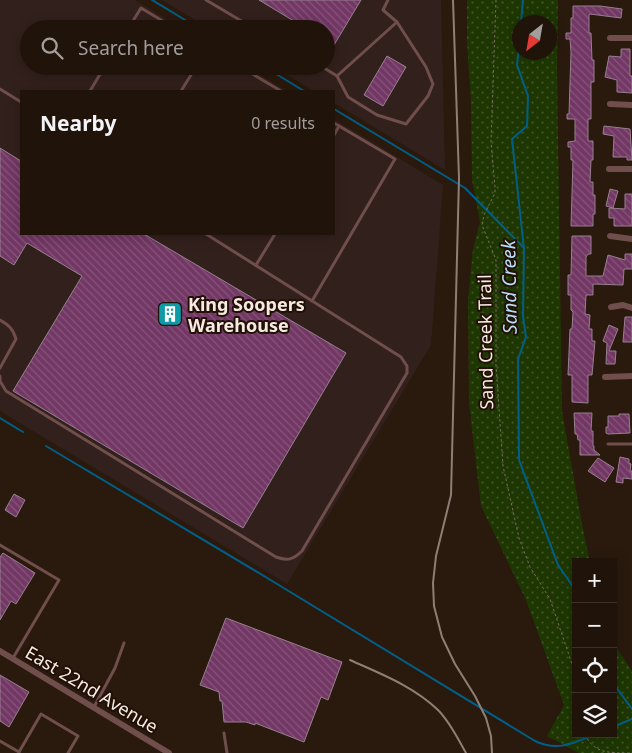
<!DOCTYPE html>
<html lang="en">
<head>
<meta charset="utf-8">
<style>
	:root { --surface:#20130a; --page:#281c13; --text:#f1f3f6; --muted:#a29e9c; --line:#3d322b }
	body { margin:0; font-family:"Noto Sans",sans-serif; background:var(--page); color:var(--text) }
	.controls { position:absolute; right:15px; bottom:15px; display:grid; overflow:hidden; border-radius:0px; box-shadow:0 2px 12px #0003 }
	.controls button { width:45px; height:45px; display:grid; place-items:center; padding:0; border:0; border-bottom:1px solid var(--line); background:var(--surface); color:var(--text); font:25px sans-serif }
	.compass { position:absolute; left:512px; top:15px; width:45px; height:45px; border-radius:50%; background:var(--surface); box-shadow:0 2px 12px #0003; rotate:211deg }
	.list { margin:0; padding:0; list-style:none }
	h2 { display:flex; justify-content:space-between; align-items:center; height:65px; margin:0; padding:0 20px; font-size:21px }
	h2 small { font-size:16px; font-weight:400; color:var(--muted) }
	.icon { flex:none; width:28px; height:28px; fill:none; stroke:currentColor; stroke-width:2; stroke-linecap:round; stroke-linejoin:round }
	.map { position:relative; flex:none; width:632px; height:753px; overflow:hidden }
	.search { position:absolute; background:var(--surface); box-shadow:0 2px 12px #0003; left:20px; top:20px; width:315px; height:55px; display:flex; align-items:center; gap:12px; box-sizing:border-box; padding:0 18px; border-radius:28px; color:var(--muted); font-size:19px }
	.panel { position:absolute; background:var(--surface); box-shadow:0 2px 12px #0003; left:20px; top:90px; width:315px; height:145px; border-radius:0px }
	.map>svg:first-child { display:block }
	.industrial { fill:#32201c }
	.park { fill:url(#park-dots); fill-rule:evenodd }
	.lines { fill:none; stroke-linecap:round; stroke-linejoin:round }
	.stream { stroke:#005f89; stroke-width:2 }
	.building { fill:url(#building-back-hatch); stroke:#968090 }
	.path { stroke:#7b6c62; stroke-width:1; stroke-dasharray:2.5 2.5; stroke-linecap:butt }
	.lane { stroke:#6f4e4c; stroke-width:3 }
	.street { stroke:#6f4e4c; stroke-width:6 }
	.rail { stroke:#8d7f75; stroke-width:2 }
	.labels { text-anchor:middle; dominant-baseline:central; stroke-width:4; stroke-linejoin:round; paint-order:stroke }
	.poi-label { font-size:18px; font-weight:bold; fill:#f6eae2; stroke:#201005; text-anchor:start }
	.street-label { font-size:18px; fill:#f6eae2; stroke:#201005 }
	.water-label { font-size:19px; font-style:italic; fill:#b8ddf7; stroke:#201005 }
</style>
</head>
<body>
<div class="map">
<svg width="632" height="753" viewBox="0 0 632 753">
	<defs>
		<pattern id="park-dots" width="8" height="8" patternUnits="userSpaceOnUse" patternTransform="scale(1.25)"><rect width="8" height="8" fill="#1e3702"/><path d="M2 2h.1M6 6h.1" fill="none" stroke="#3f5427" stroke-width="1.8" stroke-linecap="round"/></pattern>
		<pattern id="building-back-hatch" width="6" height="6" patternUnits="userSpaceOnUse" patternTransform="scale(1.25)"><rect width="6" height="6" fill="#723764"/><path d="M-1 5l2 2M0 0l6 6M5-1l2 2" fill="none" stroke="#87547a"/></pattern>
	</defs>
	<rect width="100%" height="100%" fill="#2a190d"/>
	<g class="industrial">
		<path d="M0,0H135L183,29H29V66H246L287,91H21V234H334V119L443,185L431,345L287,584L0,411Z"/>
		<path d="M162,0H441L445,170L334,103V91H314L272,66H326V29H210Z"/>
	</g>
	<path class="park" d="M467,0H558L557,67L562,411L582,524L590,562H576V734H613V642L632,671V753H579L547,736L564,705L526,600L481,506L469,403L468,301L473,249L480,222L472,180L471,101L467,43ZM520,22H550V52H520Z"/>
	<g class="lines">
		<g class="stream">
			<path d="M152,0L200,29"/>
			<path d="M521,22L523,0"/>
			<path d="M520,39L517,65L528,96L527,126L512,139L524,249L523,316L526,337L518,359L519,460L558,565L576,591"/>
			<path d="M263,66L304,91"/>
			<path d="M334,109L465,188L524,248"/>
			<path d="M0,418L23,432"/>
			<path d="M46,446L264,576L535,741C558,752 573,743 596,734"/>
			<path d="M613,683L632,709"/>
			<path d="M613,727L632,719"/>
		</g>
	</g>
	<g class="building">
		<path d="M259,0H361L334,45L326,40V29H307Z"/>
		<path d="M573,6H600L622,9L621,18L590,14L589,15V33H591L592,60H594V82H591V119H588V141H593V160H591L590,182H593V195H595V214H593V226H571L573,160H571V147H568V142L575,141V119H567V114H569L571,52L570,39H566V33H571V18H573Z"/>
		<path d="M621,49H630V76H632V93L617,92V80L605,77L609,56L621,57Z"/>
		<path d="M387,56L406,67L383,106L364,95Z"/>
		<path d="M604,126L630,129L632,160H627V157H613L614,136L603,134Z"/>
		<path d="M0,148L21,161V234H144L346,353L243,528L13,391L82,276L27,243L14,265L0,256Z"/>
		<path d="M610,189L618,191L613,208L606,206Z"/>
		<path d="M625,194H632V226H614V218H609V208L625,209Z"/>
		<path d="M572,236H591V254H588L586,257V276H603L608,255L625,260V254H632V269H624L623,285L593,284V295H586L585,314L590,315L589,329H592V341H595L592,375H588V403L572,402V375H568L570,329H572L573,312L571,310V295H568V275H571Z"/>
		<path d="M625,317H632V342H623Z"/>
		<path d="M609,325L618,329L609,351H616L615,364H606L607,343L603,341Z"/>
		<path d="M574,413H592L591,431H593V446H594V450L600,455H580V440H578L577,434H575Z"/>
		<path d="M619,414H629L630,433L608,434L606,433V427H608V416H619Z"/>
		<path d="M620,457L629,459V463L631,464L630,471H632V479L623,478V483L616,482Z"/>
		<path d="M598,458L614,468L605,482L588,471Z"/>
		<path d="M14,494L25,500L16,517L5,510Z"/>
		<path d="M3,553L35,573L16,604L11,601L0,620V557Z"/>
		<path d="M226,618L342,662L328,700L321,697L304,742L255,723V725L246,722H224L222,701H220L219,692L200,685Z"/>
		<path d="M0,675L29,692L9,727L0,721Z"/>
	</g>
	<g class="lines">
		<g class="path">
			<path d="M496,0L491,142L495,187V193L484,215L482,225L496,260V365L503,466L519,538L530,567L550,599L576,676"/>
			<path d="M585,734C593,753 608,753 630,753"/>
		</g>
		<g class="lane">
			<path d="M206,0L255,29"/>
			<path d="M128,29L141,8L176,29"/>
			<path d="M239,66L281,91"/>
			<path d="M321,66L337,76L397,22L383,10L388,0"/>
			<path d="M337,76L348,97L377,115L406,124L428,96L433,84L426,67L397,22"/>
			<path d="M0,89L21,102"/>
			<path d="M90,91L105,66"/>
			<path d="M181,91L191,75"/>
			<path d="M334,135L339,126"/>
			<path d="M256,265L275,234"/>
			<path d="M312,301L395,159L334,123"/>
			<path d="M0,320C9,325 13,329 16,339L0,368"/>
			<path d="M0,376V381L6,391L276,557C287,561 293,560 302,551L407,373V366L401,357L206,234"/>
			<path d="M608,444H632"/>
			<path d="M0,545L59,580L13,658"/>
			<path d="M94,707L115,668L124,643"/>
			<path d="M224,733L227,753"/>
			<path d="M0,741L19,752"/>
			<path d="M19,752L41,714L78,736L68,753"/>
		</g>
		<g class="street">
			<path d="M610,38H632"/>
			<path d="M610,104L632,105"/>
			<path d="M609,169H632"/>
			<path d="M610,236L632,239"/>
			<path d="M611,307L623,305L632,308"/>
			<path d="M605,377L632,376"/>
			<path d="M0,651L169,753"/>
		</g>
		<g class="rail">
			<path d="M453,0L459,178L451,495L436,556L433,583L434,606L442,637L455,664L475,696L486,718L491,736L492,753"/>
			<path d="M350,660C381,674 413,686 438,710C450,722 458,739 466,753"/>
		</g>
	</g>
	<defs>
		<symbol id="building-square" viewBox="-11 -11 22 22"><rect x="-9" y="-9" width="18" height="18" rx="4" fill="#0f9aa8" stroke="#201005"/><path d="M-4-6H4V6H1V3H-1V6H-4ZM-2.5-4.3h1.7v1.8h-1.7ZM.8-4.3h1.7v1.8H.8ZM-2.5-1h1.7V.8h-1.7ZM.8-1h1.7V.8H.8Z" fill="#fff"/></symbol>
	</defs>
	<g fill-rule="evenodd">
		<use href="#building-square" x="156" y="300" width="28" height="28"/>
	</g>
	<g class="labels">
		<g class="poi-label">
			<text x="188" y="304">King Soopers<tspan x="188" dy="21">Warehouse</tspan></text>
		</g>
		<g class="street-label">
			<text transform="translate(485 342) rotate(-91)">Sand Creek Trail</text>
			<text transform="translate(92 689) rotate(31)">East 22nd Avenue</text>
		</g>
		<g class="water-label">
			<text transform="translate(509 287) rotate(-91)">Sand Creek</text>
		</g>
	</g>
</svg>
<div class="controls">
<button>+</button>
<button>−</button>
<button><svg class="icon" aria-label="locate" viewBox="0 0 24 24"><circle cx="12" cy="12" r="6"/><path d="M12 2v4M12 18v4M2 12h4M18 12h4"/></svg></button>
<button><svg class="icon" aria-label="layers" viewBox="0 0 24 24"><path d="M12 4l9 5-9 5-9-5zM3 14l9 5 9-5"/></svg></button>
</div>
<svg class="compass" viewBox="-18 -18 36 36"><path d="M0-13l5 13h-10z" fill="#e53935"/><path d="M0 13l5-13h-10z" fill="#a29e9c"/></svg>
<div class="search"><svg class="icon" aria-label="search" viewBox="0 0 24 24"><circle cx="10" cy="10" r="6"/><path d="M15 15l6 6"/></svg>Search here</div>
<section class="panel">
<h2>Nearby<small>0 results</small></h2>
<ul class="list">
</ul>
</section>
</div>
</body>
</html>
